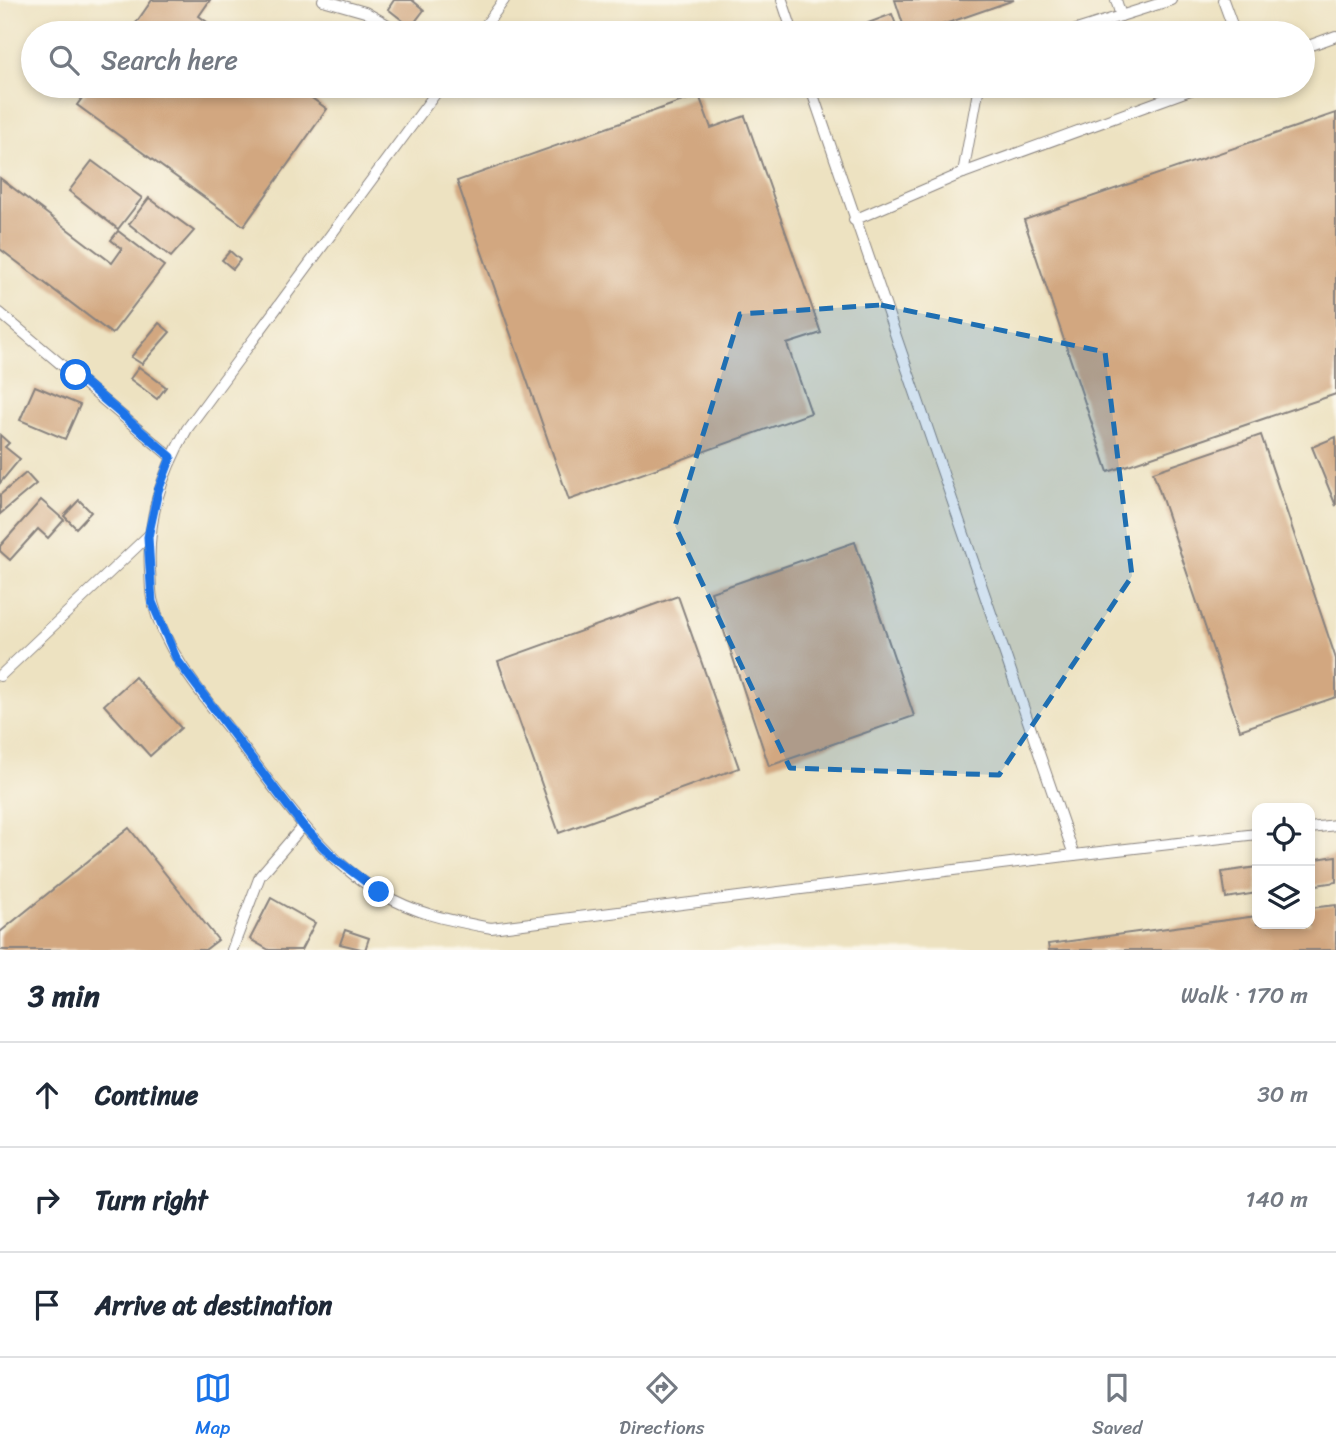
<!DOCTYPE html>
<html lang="en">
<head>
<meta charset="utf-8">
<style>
	:root { --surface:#fff; --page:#f2f2f3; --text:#1f2937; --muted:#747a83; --line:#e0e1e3; --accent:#1a73e8 }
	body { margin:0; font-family:Sriracha,sans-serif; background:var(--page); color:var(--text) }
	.controls { position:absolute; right:21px; bottom:21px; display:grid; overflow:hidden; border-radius:14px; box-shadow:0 4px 10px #0003 }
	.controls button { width:63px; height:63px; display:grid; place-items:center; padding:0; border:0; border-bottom:2px solid var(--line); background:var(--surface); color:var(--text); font:35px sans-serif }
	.stop { position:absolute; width:21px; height:21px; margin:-16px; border:5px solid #1a73e8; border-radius:50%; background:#fff }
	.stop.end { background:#1a73e8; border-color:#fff; box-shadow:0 2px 7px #0008 }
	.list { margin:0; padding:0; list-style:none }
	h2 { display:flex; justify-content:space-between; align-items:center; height:91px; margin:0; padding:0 28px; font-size:30px }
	h2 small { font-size:23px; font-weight:400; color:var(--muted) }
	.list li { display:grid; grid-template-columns:46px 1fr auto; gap:21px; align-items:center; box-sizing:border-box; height:105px; padding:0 28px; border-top:2px solid var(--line) }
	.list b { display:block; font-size:26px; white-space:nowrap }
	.list em { font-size:23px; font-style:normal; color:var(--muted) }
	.icon { flex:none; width:38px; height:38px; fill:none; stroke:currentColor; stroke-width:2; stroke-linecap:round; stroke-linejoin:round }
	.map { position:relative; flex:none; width:1336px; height:950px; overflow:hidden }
	.search { position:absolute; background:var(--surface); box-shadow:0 4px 10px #0003; left:21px; right:21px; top:21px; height:77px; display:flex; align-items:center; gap:18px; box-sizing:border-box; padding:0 24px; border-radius:38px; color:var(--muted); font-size:26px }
	.sheet { height:406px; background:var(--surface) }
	nav { display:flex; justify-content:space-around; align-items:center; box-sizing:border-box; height:98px; border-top:2px solid var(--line); background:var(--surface); font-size:19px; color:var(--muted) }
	nav a { display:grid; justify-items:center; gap:4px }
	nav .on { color:var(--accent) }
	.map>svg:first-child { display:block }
	.building { fill:#d2a780 }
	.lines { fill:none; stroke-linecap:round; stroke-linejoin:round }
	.lane-casing { stroke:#88827e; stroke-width:12 }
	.lane { stroke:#fff; stroke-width:10 }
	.route { stroke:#1a73e8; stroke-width:9 }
	.marked { fill:#1f6fb2; fill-opacity:0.2; stroke:#1f6fb2; stroke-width:5; stroke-dasharray:14 9; stroke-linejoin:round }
</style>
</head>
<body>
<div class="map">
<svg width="1336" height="950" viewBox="0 0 1336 950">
	<rect width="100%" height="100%" fill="#fbf7ec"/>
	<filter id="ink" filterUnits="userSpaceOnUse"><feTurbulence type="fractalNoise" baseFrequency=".0143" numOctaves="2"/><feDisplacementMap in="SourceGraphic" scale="14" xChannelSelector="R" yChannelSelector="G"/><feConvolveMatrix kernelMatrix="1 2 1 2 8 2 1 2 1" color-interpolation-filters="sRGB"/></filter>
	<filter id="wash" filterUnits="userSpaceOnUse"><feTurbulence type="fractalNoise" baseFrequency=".00686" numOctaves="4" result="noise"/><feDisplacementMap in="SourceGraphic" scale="28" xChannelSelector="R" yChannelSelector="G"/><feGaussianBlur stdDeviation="1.57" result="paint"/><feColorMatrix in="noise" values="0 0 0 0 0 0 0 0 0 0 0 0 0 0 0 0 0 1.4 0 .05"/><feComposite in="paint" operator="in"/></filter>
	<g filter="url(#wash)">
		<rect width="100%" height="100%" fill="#ede2c1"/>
		<g id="blocks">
			<g class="building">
				<path d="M152,0H210L199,16L222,33H129Z"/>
				<path d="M394,0H412L424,10L411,27L388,9Z"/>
				<path d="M895,0H1014L919,33H906Z"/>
				<path d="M892,14L899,33H872L868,23Z"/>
				<path d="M91,86H295L327,109L244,226L77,105Z"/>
				<path d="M699,95L711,128L745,116L821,333L787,344L811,413L569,500L457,181Z"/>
				<path d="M1336,113V394L1108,472L1024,220Z"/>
				<path d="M92,161L142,198L118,229L69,191Z"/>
				<path d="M0,178L112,263L122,249L111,240L118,231L164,266L112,334L0,249Z"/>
				<path d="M149,198L194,231L171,257L129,224Z"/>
				<path d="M230,251L240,260L233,269L222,260Z"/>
				<path d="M159,323L170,332L142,364L131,357Z"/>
				<path d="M139,367L166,387L157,399L130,379Z"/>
				<path d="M35,386L80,405L65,439L20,420Z"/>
				<path d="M0,435L9,443L5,447L20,459L0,483Z"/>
				<path d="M1261,435L1336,659V697L1240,730L1153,472Z"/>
				<path d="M1336,437V506L1312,447Z"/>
				<path d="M26,473L36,484L0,514V495Z"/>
				<path d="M41,500L64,520L48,538L38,529L10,560L0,551V546Z"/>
				<path d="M79,500L91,512L76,528L64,516Z"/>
				<path d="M855,542L914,716L769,766L711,592Z"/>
				<path d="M678,596L739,768L559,833L498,661Z"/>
				<path d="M135,677L181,728L150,756L104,705Z"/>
				<path d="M129,828L218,940L205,950H0V932Z"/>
				<path d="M1336,856V882L1310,886V860Z"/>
				<path d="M1257,867V893L1226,898L1222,872Z"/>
				<path d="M271,898L315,923L301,950H269L250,939Z"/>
				<path d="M1336,905V950H1049L1048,944L1257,916V924H1310V908Z"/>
				<path d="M345,930L369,938L365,950L340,944Z"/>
			</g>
		</g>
	</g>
	<g filter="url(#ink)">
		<use href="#blocks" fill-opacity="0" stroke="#88827e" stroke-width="2"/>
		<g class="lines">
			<defs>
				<g id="lane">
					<path d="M323,0L365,12L402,33"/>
					<path d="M782,0L793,33"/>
					<path d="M1116,0L1121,16"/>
					<path d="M1223,0L1235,33"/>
					<path d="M480,33L504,0"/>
					<path d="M1067,33L1171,0"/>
					<path d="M1303,48L1336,36"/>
					<path d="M441,86L187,429C161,475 147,518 150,571C151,581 150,593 153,603C167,656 206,699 239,742C281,796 320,857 380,893C419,915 448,920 491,928L1074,855"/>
					<path d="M810,86L1074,855L1257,834"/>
					<path d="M963,173L979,86"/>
					<path d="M854,220L963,173L1201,86"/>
					<path d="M0,313L171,457"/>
					<path d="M0,676L148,536"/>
					<path d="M1310,828L1336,825"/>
					<path d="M232,950L260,876L303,826"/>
				</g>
			</defs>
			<use href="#lane" class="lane-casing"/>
			<use href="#lane" class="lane"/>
		</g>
	</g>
	<g class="lines" filter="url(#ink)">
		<path class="route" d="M76,375L171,457L158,491L148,537L152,602L177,660L303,826L332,856L379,892"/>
	</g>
	<path class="marked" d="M881,305L1105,352L1132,576L999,775L790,768L675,526L740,314Z"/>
</svg>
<div class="controls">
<button><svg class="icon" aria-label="locate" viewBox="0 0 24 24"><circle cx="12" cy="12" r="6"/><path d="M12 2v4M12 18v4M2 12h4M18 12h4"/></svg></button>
<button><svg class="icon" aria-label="layers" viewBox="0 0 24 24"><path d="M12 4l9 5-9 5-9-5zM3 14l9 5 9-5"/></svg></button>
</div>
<div class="stop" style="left:76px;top:375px"></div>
<div class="stop end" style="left:379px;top:892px"></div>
<div class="search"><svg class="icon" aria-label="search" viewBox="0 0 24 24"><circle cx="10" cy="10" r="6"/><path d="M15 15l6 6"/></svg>Search here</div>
</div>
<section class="sheet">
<h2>3 min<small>Walk · 170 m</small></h2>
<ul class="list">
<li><svg class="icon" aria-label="ahead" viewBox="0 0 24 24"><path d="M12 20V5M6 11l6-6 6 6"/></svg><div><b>Continue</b></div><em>30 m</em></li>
<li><svg class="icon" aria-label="right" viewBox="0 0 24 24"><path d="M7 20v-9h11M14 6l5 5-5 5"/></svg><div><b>Turn right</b></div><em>140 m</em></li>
<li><svg class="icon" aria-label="arrive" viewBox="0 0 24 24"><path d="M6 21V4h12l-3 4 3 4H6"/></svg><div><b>Arrive at destination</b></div></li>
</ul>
</section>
<nav>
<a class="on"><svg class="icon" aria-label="map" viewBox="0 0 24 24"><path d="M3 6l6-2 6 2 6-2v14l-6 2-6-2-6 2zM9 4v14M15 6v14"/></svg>Map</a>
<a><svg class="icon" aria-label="directions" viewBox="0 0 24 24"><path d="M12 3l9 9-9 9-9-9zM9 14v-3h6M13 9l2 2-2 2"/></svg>Directions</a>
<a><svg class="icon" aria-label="saved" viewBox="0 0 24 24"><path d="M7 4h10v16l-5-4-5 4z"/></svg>Saved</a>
</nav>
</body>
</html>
